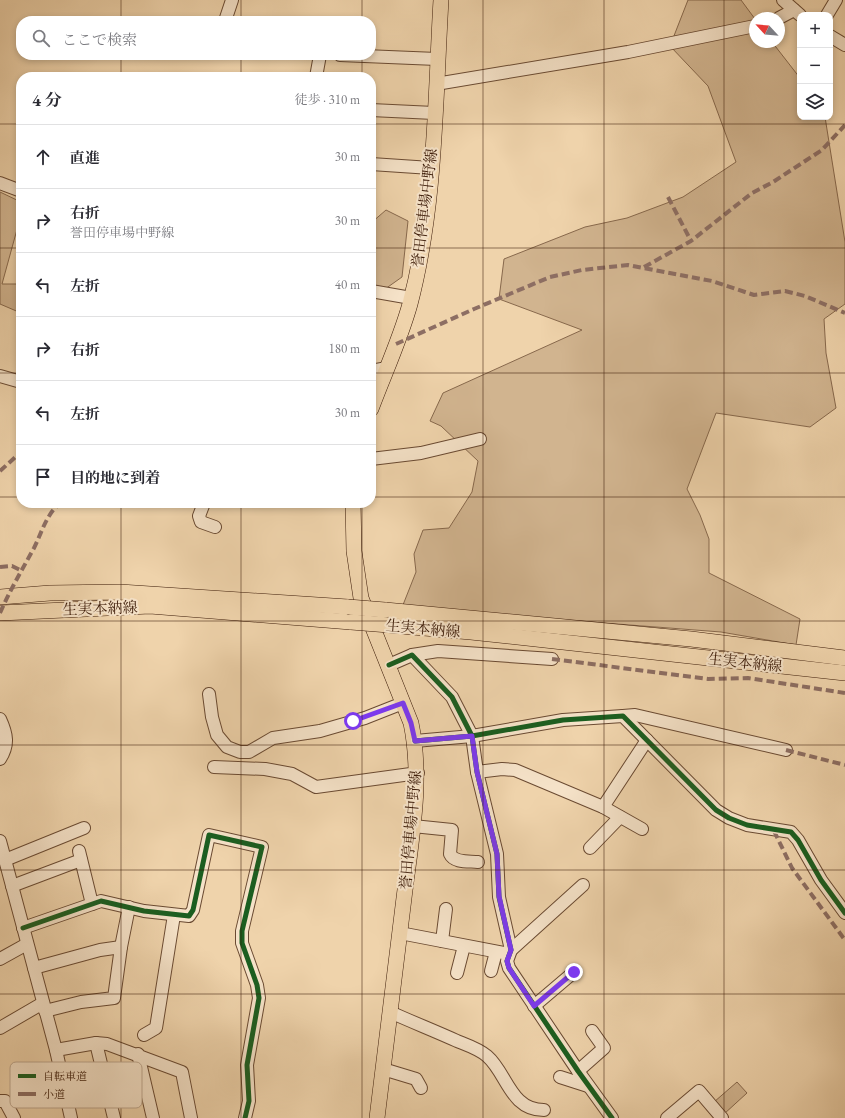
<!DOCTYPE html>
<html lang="ja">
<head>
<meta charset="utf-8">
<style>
	:root { --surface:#fff; --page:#f2f2f3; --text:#2b2b33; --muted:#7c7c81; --line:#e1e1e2 }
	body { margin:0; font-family:"EB Garamond","Noto Serif JP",serif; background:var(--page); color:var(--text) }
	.controls { position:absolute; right:12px; top:12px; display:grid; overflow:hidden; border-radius:8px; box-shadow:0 2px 6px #0003 }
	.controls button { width:36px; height:36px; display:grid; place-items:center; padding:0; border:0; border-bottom:1px solid var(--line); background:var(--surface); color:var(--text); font:20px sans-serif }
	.compass { position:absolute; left:749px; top:12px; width:36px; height:36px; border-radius:50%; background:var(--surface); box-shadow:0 2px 6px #0003; rotate:296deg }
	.stop { position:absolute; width:12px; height:12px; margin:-9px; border:3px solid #7c3aed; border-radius:50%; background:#fff }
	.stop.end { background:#7c3aed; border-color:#fff; box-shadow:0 1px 4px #0008 }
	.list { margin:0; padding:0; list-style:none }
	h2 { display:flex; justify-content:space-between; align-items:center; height:52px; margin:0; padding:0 16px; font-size:17px }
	h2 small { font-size:13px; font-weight:400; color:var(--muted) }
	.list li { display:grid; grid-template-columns:26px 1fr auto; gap:12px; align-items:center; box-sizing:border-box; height:64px; padding:0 16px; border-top:1px solid var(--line) }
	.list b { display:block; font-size:15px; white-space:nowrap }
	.list p { margin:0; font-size:13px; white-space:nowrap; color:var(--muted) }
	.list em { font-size:13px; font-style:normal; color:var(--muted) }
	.icon { flex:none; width:22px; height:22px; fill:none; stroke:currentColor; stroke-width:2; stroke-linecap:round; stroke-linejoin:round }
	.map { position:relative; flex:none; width:845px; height:1118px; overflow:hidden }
	.search { position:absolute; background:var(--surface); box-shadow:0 2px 6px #0003; left:16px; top:16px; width:360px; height:44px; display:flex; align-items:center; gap:10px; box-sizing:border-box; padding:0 14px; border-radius:16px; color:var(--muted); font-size:15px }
	.panel { position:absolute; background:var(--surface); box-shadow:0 2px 6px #0003; left:16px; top:72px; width:360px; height:436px; border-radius:16px }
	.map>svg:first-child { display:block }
	.green { fill:#d1b48f; stroke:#87684c }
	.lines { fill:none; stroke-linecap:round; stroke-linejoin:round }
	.minor-casing { stroke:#6a4a32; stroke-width:14 }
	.major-casing { stroke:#3d1c09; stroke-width:16 }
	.minor { stroke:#f5e2c8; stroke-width:12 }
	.major { stroke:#efd3ab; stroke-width:15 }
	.major-bridge-casing { stroke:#3d1c09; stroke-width:16; stroke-linecap:butt }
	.major-bridge { stroke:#efd3ab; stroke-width:15 }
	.quiet { stroke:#8d6e63; stroke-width:4; stroke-dasharray:8 4; stroke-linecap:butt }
	.cycleway-casing { stroke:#f5e2c8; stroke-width:8 }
	.cycleway { stroke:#1b5e20; stroke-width:5 }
	.route { stroke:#7c3aed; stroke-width:5 }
	.grid { fill:none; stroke:#3d1c09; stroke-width:1; stroke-opacity:0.55 }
	.labels { text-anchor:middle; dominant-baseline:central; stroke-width:4; stroke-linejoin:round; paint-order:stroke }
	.street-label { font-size:15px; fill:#3d1c09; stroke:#f5e2c8 }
	.key { fill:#f5e2c8; stroke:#bea78f; stroke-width:1 }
	.key-label { font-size:11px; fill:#3d1c09 }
</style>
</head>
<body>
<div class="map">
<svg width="845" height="1118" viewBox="0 0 845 1118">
	<rect width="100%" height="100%" fill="#efd3ab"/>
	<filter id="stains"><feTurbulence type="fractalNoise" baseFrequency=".005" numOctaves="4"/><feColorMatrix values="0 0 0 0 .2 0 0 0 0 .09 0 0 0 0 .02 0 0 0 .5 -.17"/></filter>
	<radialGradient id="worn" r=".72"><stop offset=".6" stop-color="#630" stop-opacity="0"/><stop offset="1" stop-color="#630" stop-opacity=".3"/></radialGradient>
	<g class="green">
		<path d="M688,0H741L755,19V42H772L800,78V117H825L845,242V304L824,319L826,353L836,408L810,427L716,413L687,489L700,515L709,539V573L800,619L796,645L721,632L500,615H399L416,572L414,554L423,530L449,528L472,492L478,461L441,426L430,421L443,393L582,330L499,299L504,259L585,227L627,218L683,197L736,162L708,86L670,46Z"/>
		<path d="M0,192L21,202V215L2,284H21V313L0,304Z"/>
		<path d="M386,210L408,221L402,277L371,299V223Z"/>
		<path d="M737,1082L747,1093L724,1114L714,1102Z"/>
	</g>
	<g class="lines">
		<defs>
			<g id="minor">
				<path d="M783,0L800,15"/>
				<path d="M827,15L836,0"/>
				<path d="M779,18L794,10"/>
				<path d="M225,21L232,0"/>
				<path d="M830,36L845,45"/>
				<path d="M340,55L437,59"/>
				<path d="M316,77L320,55"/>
				<path d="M436,84L628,52L755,26"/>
				<path d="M371,110L434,113"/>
				<path d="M371,164L431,168"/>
				<path d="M0,183L21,191"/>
				<path d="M371,291L411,298"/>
				<path d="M371,371L387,368"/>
				<path d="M0,376L21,382"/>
				<path d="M371,459L421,453L480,439"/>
				<path d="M204,503L199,516L201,522L215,527"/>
				<path d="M412,655L452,697L472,736L477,772L497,854L499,897L511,950L507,961L509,968L578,1071L612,1118"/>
				<path d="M389,665L412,655L438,651L552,659"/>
				<path d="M209,694L212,717L217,735L227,747L240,752H249L273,738L320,731L365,718L403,703"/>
				<path d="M623,716L635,715L786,750"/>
				<path d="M0,719C7,734 9,745 0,759"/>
				<path d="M415,741L472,736L563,720L623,716L716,810L729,818L747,825L791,832L798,840L821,880L845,913"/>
				<path d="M214,767L265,769L292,774L316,787L418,773"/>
				<path d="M477,772L502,769L515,770L603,807L642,829"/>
				<path d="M603,807L647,740"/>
				<path d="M413,826L452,830L450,854C454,863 469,861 478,862"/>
				<path d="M0,841L56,1050L71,1118"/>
				<path d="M590,848L620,817"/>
				<path d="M79,851L92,904"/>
				<path d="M5,860L84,828"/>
				<path d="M12,886L81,860"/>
				<path d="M23,928L101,901L144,911L189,916L193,910L209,835L262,847L242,931V943L257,985L259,998L247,1065L249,1101L245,1118"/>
				<path d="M400,933L509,954"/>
				<path d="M442,941L446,909"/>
				<path d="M511,950L583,885"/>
				<path d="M0,959L27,944"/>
				<path d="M34,968L100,950L121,947"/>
				<path d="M491,971L496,952"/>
				<path d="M457,973L464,946"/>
				<path d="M534,1006L574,972"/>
				<path d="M45,1011L81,1002L114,998L121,947L129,907"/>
				<path d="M390,1012C412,1022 435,1031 457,1041C467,1045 479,1049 487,1056C507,1073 510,1110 544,1110"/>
				<path d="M0,1028L43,1003"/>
				<path d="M144,1035L156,1028L174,915"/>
				<path d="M96,1043L114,1118"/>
				<path d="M56,1050L96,1043L107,1044L182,1072L191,1118"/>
				<path d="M138,1054L153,1118"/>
				<path d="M383,1069L416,1079L421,1088"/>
				<path d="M578,1071L604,1048L592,1031"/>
				<path d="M560,1077L588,1086"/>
				<path d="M0,1101H5L14,1118"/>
				<path d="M667,1118L699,1091L722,1118"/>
			</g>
			<g id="major">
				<path d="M371,409C384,374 400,340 410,304C436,205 435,101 441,0"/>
				<path d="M353,503L354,551L361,598L411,723C423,781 411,840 404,898C395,971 386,1045 377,1118"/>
				<path d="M0,597L50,593L120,592L348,607"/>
				<path d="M385,610L691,639L845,658"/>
				<path d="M0,613L150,606L351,622"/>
				<path d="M389,625L471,632L845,673"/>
			</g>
		</defs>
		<use href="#minor" class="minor-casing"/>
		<use href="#major" class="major-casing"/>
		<use href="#minor" class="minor"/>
		<use href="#major" class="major"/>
		<defs>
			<g id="major-bridge">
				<path d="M348,607L385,610"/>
				<path d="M351,622L389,625"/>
			</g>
		</defs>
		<use href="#major-bridge" class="major-bridge-casing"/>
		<use href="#major-bridge" class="major-bridge"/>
		<g class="quiet">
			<path d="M668,197L691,241"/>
			<path d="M644,267L691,241L752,193L773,182L822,150L845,125"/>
			<path d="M396,344L474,309L550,277L582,270L628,265L712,281L754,295L785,291L805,296L845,313"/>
			<path d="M0,471L21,452"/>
			<path d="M0,567L12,566L22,571"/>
			<path d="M0,613C10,590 22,570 34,548C42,532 46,515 60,503"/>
			<path d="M552,659L708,679L748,678L845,693"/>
			<path d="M786,750L845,765"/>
			<path d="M774,831L792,868L845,940"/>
		</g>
		<defs>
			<g id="cycleway">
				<path d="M389,665L412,655L452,697L472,736L477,772L497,854L499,897L511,950L507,961L509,968L578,1071L612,1118"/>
				<path d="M415,741L472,736L563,720L623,716L716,810L729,818L747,825L791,832L798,840L821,880L845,913"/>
				<path d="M23,928L101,901L144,911L189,916L193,910L209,835L262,847L242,931V943L257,985L259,998L247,1065L249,1101L245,1118"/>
			</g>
		</defs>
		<use href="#cycleway" class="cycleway-casing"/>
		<use href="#cycleway" class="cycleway"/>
	</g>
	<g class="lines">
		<path class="route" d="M353,721L403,703L411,723L415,741L472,736L477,772L497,854L499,896L511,950L507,961L509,968L534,1006L574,972"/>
	</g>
	<path class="grid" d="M121,0V21M241,0V21M362,0V21M483,0V1118M604,0V1118M724,0V1118M121,55V77M241,55V77M362,55V77M0,124H21M371,124H845M0,248H21M371,248H845M0,373H21M371,373H845M0,497H21M371,497H845M121,503V1118M241,503V1118M362,503V1118M0,621H845M0,745H845M0,870H845M0,994H845"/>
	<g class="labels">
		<g class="street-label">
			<text transform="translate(424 208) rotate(-83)">誉田停車場中野線</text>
			<text transform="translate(100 608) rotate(-2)">生実本納線</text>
			<text transform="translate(423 628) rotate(5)">生実本納線</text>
			<text transform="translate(745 662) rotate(6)">生実本納線</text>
			<text transform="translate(410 830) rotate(-85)">誉田停車場中野線</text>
		</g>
	</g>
	<rect x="10" y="1062" width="132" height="46" rx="6" class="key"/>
	<rect x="18" y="1074" width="18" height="4" fill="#1b5e20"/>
	<rect x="18" y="1092" width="18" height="4" fill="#8d6e63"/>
	<g class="key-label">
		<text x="43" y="1080">自転車道</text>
		<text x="43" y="1098">小道</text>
	</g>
	<rect width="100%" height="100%" filter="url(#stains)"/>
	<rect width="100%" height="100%" fill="url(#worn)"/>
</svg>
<div class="controls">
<button>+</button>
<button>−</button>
<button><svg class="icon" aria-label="layers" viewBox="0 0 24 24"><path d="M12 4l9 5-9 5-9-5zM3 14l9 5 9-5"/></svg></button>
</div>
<svg class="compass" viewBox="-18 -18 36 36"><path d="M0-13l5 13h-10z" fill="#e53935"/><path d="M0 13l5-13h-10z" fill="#7c7c81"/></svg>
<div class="stop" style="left:353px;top:721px"></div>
<div class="stop end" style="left:574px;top:972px"></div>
<div class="search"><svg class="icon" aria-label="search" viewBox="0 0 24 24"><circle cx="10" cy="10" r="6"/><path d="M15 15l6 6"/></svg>ここで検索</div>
<section class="panel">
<h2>4 分<small>徒歩 · 310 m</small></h2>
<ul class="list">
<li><svg class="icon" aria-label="ahead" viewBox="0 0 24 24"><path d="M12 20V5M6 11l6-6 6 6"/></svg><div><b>直進</b></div><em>30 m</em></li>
<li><svg class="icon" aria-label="right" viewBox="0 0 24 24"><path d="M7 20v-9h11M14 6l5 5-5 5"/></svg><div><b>右折</b><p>誉田停車場中野線</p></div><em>30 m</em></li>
<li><svg class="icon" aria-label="left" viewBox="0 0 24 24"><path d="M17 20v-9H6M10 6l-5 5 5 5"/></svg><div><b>左折</b></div><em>40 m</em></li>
<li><svg class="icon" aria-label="right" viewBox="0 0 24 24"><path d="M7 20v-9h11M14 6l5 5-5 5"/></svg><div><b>右折</b></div><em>180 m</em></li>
<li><svg class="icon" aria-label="left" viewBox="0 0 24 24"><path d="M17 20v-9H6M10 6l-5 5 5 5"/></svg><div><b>左折</b></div><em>30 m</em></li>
<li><svg class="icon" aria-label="arrive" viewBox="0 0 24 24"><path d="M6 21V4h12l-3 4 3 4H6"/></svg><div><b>目的地に到着</b></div></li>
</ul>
</section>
</div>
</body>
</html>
